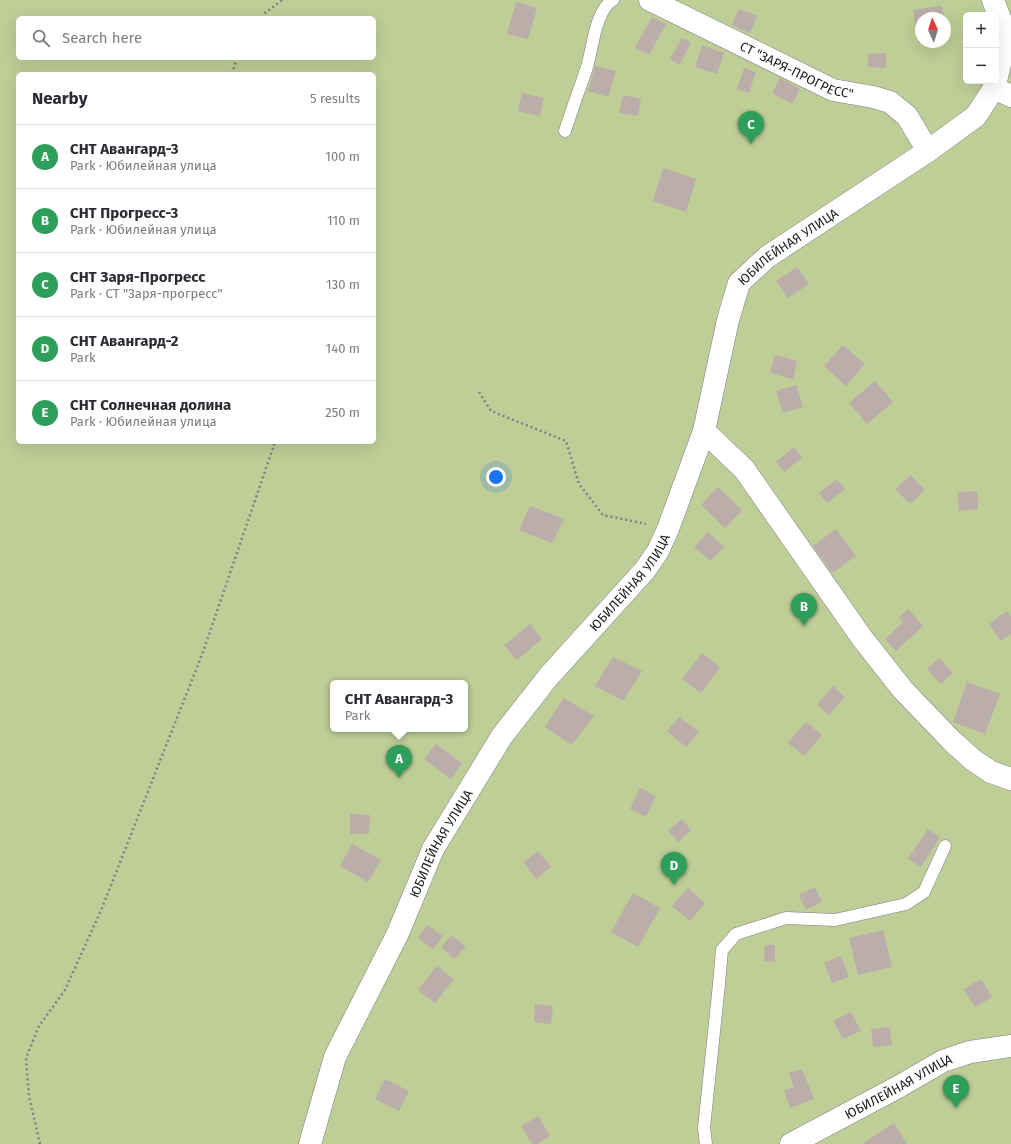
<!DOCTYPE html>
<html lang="en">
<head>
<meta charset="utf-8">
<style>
	:root { --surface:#fff; --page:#f2f2f3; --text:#2b2b33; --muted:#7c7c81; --line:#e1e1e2; --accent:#0f766e }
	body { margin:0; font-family:"Fira Sans",sans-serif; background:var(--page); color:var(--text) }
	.controls { position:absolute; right:12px; top:12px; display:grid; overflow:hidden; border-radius:6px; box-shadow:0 4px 16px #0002 }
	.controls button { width:36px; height:36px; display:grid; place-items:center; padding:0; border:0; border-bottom:1px solid var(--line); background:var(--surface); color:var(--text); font:20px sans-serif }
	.compass { position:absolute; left:915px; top:12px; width:36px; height:36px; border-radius:50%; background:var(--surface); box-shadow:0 4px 16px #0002; rotate:356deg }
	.you { position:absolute; left:496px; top:477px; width:14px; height:14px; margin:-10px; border:3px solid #fff; border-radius:50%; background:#1a73e8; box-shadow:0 0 0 6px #1a73e833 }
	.badge { display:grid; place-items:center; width:26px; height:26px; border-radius:50%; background:var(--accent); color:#fff; font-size:13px; font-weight:700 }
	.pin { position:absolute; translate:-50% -33px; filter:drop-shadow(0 1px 2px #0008) }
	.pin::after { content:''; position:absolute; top:21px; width:14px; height:12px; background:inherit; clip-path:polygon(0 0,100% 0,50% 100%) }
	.popup { position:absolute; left:330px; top:680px; width:138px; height:52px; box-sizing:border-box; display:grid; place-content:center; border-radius:6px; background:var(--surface); filter:drop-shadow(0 1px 3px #0005); font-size:13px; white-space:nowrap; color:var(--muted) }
	.popup b { font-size:15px; color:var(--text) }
	.popup::after { content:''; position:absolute; left:50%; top:100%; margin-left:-8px; border:8px solid transparent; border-top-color:var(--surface) }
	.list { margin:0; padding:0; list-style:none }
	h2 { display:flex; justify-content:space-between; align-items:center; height:52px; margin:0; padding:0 16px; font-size:17px }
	h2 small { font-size:13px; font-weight:400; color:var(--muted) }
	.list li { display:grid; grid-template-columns:26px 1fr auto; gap:12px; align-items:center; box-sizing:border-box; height:64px; padding:0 16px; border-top:1px solid var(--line) }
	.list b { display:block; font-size:15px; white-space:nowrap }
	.list p { margin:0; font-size:13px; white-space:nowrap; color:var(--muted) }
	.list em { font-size:13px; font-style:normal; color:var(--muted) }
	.icon { flex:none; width:22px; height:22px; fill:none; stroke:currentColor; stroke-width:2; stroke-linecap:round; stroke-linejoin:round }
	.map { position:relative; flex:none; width:1011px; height:1144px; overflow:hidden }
	.search { position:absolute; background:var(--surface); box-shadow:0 4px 16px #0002; left:16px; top:16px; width:360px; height:44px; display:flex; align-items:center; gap:10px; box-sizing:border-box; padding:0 14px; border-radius:6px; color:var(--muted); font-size:15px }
	.panel { position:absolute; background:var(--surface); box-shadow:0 4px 16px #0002; left:16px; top:72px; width:360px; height:372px; border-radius:6px }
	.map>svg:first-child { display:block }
	.green { fill:#bece96; fill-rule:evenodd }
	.building { fill:#bbadaa }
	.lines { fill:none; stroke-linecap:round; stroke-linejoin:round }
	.service-casing { stroke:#827d87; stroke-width:13 }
	.minor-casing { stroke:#827d87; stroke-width:23 }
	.tertiary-casing { stroke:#827d87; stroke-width:23 }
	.path { stroke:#827e86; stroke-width:2.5; stroke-dasharray:2 3; stroke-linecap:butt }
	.service { stroke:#fff; stroke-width:12 }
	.minor { stroke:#fff; stroke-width:22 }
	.tertiary { stroke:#fff; stroke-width:22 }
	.labels { text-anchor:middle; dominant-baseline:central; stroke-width:3; stroke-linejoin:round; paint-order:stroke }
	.street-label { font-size:13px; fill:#1e1c20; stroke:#f4eefa }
</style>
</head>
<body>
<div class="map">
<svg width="1011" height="1144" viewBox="0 0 1011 1144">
	<rect width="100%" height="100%" fill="#f4eefa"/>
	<path class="green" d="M0,0H1011V1144H0ZM966,15H996V81H966ZM18,18H374V58H18ZM921,18H945V42H921ZM18,74H374V442H18ZM333,683H465V729H333Z"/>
	<g class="building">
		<path d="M516,2L537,8L528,39L507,34Z"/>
		<path d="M942,6L944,18H921V43H918L913,10Z"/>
		<path d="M739,9L757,16L750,33L732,25Z"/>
		<path d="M652,17L666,24L649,55L635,48Z"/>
		<path d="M682,38L691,43L679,65L670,59Z"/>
		<path d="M702,45L724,53L717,74L695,67Z"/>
		<path d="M886,53V68L868,67V54Z"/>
		<path d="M595,66L616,71L608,97L588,91Z"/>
		<path d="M744,68L756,72L749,93L737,89Z"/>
		<path d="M780,78L800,89L792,104L772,93Z"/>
		<path d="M522,93L544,98L540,116L518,111Z"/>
		<path d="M623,95L641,99L638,116L619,113Z"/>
		<path d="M663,168L696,179L686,212L653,201Z"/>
		<path d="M797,267L809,284L788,298L776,281Z"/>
		<path d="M843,345L865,364L846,386L824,366Z"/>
		<path d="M775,355L797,361L793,379L770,373Z"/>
		<path d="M875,381L893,402L867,424L849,403Z"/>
		<path d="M796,385L803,407L783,413L776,391Z"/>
		<path d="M794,447L802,458L784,472L776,462Z"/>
		<path d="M911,475L925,490L910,504L895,489Z"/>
		<path d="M837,479L845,489L827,503L819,493Z"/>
		<path d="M718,487L742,510L725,528L701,505Z"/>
		<path d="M977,491L978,509L959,511L958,492Z"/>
		<path d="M530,506L564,519L552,543L519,530Z"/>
		<path d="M836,529L856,556L832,573L813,546Z"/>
		<path d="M708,532L724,547L710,561L694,547Z"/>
		<path d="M908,609L923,626L896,651L885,639L903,622L913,632L899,617Z"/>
		<path d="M1007,611L1011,617V634L1001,641L989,624Z"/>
		<path d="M530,624L542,639L517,660L504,645Z"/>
		<path d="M702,653L720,667L701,693L682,679Z"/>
		<path d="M613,657L642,671L623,701L595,686Z"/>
		<path d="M939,658L953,673L941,684L927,669Z"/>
		<path d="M967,682L1000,694L985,734L953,722Z"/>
		<path d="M833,686L845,697L829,715L817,704Z"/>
		<path d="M564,698L594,716L572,745L545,727Z"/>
		<path d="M679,717L699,732L686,747L667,731Z"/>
		<path d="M806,722L822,735L804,756L788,743Z"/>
		<path d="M436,744L462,763L451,779L424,759Z"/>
		<path d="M640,788L656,796L646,817L630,809Z"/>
		<path d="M350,814L370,815L369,834H350Z"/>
		<path d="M682,819L691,830L678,842L668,831Z"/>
		<path d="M928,829L940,837L921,867L908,859Z"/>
		<path d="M352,844L381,860L368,882L340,866Z"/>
		<path d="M538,851L551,867L536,879L524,862Z"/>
		<path d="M815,887L822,902L806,910L799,895Z"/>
		<path d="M688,888L705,903L690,921L672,906Z"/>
		<path d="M633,893L660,908L638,947L611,932Z"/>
		<path d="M427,925L443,936L433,949L418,938Z"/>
		<path d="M883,930L892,967L858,975L849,938Z"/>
		<path d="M452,935L466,947L454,959L441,947Z"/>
		<path d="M765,945H775V962L764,961Z"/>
		<path d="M841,956L849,977L832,983L824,963Z"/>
		<path d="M437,966L454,979L435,1003L418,990Z"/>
		<path d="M981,979L992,997L975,1007L964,989Z"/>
		<path d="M535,1004L553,1006L551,1024L534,1022Z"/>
		<path d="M851,1012L861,1031L843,1039L833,1021Z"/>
		<path d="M890,1027L892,1045L873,1047L871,1029Z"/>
		<path d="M802,1069L814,1099L790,1108L784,1091L794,1087L789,1073Z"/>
		<path d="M385,1079L409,1091L399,1111L375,1099Z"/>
		<path d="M538,1116L550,1136L537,1144H532L521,1126Z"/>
		<path d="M894,1123L907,1144H862Z"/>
	</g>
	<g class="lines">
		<defs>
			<g id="service">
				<path d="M565,131C572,109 580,88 587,67C593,47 595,11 613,0"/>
				<path d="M706,1144L704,1128L719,984L722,950L736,934L786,918L835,920L906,904L924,892L945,846"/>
			</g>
			<g id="minor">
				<path id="s1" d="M650,0L833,90L873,97L890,102L907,116L928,151"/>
				<path d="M994,88L1011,96"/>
				<path d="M704,431L744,469L862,638L903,690L952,741L973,760L991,772L1011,779"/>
			</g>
			<g id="tertiary">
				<path d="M993,0L1001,21L1002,55L996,81"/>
				<path id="s2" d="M310,1144L335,1057L398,933L433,849L502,736L549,676L645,570L658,551L668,529L704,431L728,320L739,283L767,257L928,151L976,116L994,88L996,81"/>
				<path id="s3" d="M791,1144L898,1087L943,1061L970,1052L1011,1046"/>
			</g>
		</defs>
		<use href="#service" class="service-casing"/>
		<use href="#minor" class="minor-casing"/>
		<use href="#tertiary" class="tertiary-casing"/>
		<g class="path">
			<path d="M262,18L265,13L282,0"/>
			<path d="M232,74L237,58"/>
			<path d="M479,392L491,411L566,441L579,484L603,515L646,524"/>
			<path d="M40,1144L29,1096L26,1058L39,1026L65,990L102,908L203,652L275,442"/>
		</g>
		<use href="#service" class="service"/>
		<use href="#minor" class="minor"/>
		<use href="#tertiary" class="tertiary"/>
	</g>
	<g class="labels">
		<g class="street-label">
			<text stroke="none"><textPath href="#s1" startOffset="163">СТ "ЗАРЯ-ПРОГРЕСС"</textPath></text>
			<text stroke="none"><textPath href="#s2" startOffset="1037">ЮБИЛЕЙНАЯ УЛИЦА</textPath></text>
			<text stroke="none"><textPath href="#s2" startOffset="653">ЮБИЛЕЙНАЯ УЛИЦА</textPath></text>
			<text stroke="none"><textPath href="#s2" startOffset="329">ЮБИЛЕЙНАЯ УЛИЦА</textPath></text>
			<text stroke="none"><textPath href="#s3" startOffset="122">ЮБИЛЕЙНАЯ УЛИЦА</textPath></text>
		</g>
	</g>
</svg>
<div class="controls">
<button>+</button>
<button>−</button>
</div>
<svg class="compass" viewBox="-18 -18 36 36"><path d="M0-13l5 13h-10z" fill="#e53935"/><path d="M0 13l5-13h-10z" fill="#7c7c81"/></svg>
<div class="you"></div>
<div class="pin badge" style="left:399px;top:778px;background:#2e9e5b">A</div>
<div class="popup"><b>СНТ Авангард-3</b>Park</div>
<div class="pin badge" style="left:804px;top:626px;background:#2e9e5b">B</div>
<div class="pin badge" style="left:751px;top:144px;background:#2e9e5b">C</div>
<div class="pin badge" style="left:674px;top:885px;background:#2e9e5b">D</div>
<div class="pin badge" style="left:956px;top:1108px;background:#2e9e5b">E</div>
<div class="search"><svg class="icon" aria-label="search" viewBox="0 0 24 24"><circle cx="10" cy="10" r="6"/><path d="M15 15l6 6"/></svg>Search here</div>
<section class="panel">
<h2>Nearby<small>5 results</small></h2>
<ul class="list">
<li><span class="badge" style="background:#2e9e5b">A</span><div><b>СНТ Авангард-3</b><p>Park · Юбилейная улица</p></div><em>100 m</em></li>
<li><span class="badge" style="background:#2e9e5b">B</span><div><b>СНТ Прогресс-3</b><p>Park · Юбилейная улица</p></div><em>110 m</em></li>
<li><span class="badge" style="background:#2e9e5b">C</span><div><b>СНТ Заря-Прогресс</b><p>Park · СТ &quot;Заря-прогресс&quot;</p></div><em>130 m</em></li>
<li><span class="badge" style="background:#2e9e5b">D</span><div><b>СНТ Авангард-2</b><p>Park</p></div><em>140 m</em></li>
<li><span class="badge" style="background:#2e9e5b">E</span><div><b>СНТ Солнечная долина</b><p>Park · Юбилейная улица</p></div><em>250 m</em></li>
</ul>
</section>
</div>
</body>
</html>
